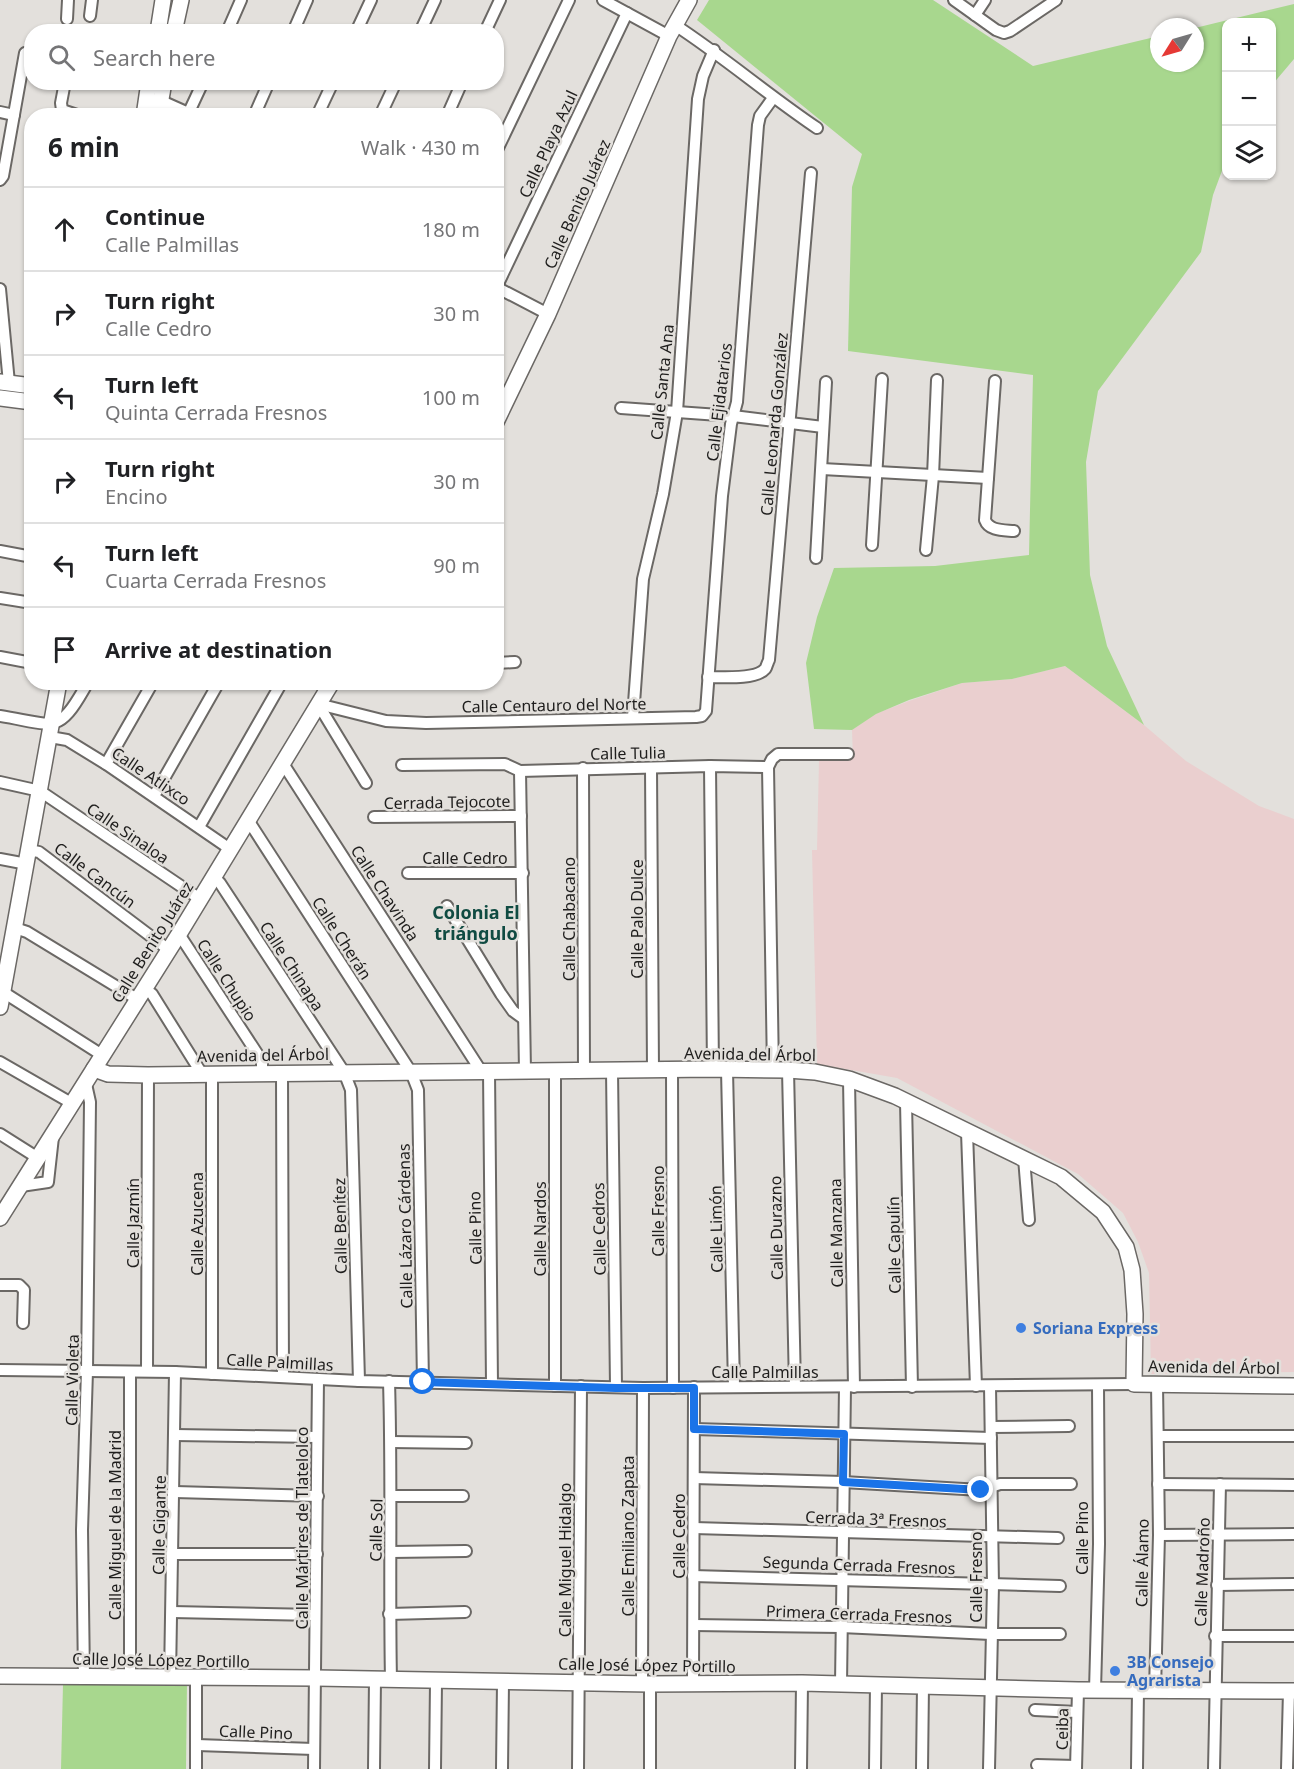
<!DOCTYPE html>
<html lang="en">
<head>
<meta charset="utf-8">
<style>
	:root { --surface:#fff; --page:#f6f6f6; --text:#202124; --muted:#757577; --line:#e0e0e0 }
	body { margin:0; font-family:"Noto Sans",sans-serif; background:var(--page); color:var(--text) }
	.controls { position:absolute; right:18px; top:18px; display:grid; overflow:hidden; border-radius:12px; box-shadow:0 2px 4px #0004 }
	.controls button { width:54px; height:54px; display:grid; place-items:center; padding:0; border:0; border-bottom:2px solid var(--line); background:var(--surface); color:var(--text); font:30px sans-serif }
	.compass { position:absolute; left:1150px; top:18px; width:54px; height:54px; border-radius:50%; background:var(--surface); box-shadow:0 2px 4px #0004; rotate:233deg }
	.stop { position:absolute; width:18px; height:18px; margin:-14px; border:4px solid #1a73e8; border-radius:50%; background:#fff }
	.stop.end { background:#1a73e8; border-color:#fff; box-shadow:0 2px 6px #0008 }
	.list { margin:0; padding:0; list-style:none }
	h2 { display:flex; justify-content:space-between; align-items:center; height:78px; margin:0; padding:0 24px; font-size:26px }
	h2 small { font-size:20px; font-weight:400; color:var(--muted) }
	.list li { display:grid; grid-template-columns:39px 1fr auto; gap:18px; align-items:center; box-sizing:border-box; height:84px; padding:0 24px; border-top:2px solid var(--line) }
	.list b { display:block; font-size:22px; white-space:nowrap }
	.list p { margin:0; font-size:20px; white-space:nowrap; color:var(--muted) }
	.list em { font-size:20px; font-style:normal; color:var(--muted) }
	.icon { flex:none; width:33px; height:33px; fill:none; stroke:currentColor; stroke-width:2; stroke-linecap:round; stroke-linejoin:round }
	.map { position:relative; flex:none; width:1294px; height:1769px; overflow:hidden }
	.search { position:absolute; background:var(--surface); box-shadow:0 2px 4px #0004; left:24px; top:24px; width:480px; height:66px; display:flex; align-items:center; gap:15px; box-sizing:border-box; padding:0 21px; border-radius:24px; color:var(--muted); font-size:22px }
	.panel { position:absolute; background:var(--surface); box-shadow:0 2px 4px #0004; left:24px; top:108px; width:480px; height:582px; border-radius:24px }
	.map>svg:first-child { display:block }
	.industrial { fill:#eacfcf }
	.green { fill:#a8d78e }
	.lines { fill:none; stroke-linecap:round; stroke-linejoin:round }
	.street-casing { stroke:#6b6865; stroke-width:14 }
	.secondary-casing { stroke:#6b6865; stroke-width:18 }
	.street { stroke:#fff; stroke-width:10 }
	.secondary { stroke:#fff; stroke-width:15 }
	.route { stroke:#1a73e8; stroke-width:8 }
	.shop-dot { fill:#3f7fe0; stroke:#e3e0dc; stroke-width:2 }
	.labels { text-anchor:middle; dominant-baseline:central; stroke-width:5; stroke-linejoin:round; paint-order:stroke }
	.street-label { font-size:16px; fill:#1f1e1d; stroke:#e3e0dc }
	.shop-label { font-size:16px; font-weight:bold; fill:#366cbe; stroke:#e3e0dc; text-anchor:start }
	.neighbourhood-label { font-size:18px; font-weight:bold; fill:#104b42; stroke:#e3e0dc }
</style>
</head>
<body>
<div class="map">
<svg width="1294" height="1769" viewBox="0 0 1294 1769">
	<rect width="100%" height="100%" fill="#e3e0dc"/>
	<path class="industrial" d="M1065,666L1144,725L1186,761L1259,806L1294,819V1372L1151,1374L1149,1273L1138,1242L1123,1213L1078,1174L897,1078L817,1064L812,850H817L819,761L853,759L852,730L875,714L909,701L962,683L1012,679Z"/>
	<g class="green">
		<path d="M709,0H933L1033,66L1159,36V63H1195V28L1294,4V59L1272,85V22H1226V160L1213,195L1201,252L1098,391L1086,462L1090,575L1107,646L1144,725L1065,666L1012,679L962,683L909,700L876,714L852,730L814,729L806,663L817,617L834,568L935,566L1029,555L1033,375L848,351L852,187L862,154L697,20Z"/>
		<path d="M187,1681L186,1769H61L63,1684Z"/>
	</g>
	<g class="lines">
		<defs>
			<g id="street">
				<path d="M603,0L669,36"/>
				<path d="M954,0L996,30L1004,33L1010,31L1056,0"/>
				<path d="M975,15L985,0"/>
				<path d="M90,16L92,0"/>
				<path d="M67,19L68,0"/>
				<path d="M675,25C724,57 768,95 817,128"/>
				<path d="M227,32L241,0"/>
				<path d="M293,32L307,0"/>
				<path d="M356,32L371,0"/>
				<path d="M420,32L435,0"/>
				<path d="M485,32L500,0"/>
				<path d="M65,82L61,103L62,110L80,116"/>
				<path d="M157,99L195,116"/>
				<path d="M0,112L14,115"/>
				<path d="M189,112L203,82"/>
				<path d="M254,116L269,82"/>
				<path d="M317,116L333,82"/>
				<path d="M380,116L396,82"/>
				<path d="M447,116L462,82"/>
				<path d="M496,152L569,0"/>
				<path d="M0,180L3,176L25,53"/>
				<path d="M496,287L548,314"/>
				<path d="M496,288L627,13"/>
				<path d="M0,289L9,383"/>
				<path d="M995,381L985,520C989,531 1003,530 1014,531"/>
				<path d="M621,408L733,416L823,427"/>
				<path d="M822,469L988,478"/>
				<path d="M872,545L882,379"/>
				<path d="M926,550L933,476L937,380"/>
				<path d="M0,551L32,557"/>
				<path d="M816,558L826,382"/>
				<path d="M0,598L32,603"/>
				<path d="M0,657L32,663"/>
				<path d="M496,663L515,662"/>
				<path d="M708,677C721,677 756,680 765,669C766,669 768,661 769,660L811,173"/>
				<path d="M318,704L386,721L426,723L696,717L702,716L706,711L722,496L731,424L737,402L758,125L760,116L773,98"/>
				<path d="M318,704L366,783"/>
				<path d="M0,716C56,725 58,736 88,682"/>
				<path d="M633,717L643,579L663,494L677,412L698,99L703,76L714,50"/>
				<path d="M50,737L67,740L106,764L230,849"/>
				<path d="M282,762L481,1071"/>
				<path d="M106,764L153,682"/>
				<path d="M402,765L505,764L520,771L710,766L768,767L772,759L778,754H848"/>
				<path d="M710,766L713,1069"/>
				<path d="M768,767L773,1071"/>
				<path d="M583,768L584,1071"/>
				<path d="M651,768L653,1070"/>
				<path d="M520,771L525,1071"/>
				<path d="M0,782L40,791L200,899"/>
				<path d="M154,796L219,682"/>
				<path d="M374,817L521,816"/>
				<path d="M248,820L411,1072L418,1090L423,1382"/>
				<path d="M199,827L282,682"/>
				<path d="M29,850L39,852L169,950"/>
				<path d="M0,859L27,864"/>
				<path d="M408,873H523"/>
				<path d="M213,876L220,883L344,1072L351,1090L359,1381"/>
				<path d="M447,906L501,994L513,1011L524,1019"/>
				<path d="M15,928L27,932L137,999"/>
				<path d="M179,934L262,1061V1074"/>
				<path d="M144,989L152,994L202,1074"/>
				<path d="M3,992L102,1055"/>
				<path d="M0,1062L73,1104"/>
				<path d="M672,1070L673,1388"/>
				<path d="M727,1070L734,1386"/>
				<path d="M788,1070L795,1386"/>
				<path d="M489,1071L492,1384"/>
				<path d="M612,1071L616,1387"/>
				<path d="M282,1074L283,1376"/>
				<path d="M849,1079L854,1387"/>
				<path d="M906,1102L912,1387"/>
				<path d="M967,1132L976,1386"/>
				<path d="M0,1134L38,1158"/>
				<path d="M1024,1158L1029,1220"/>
				<path d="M21,1186L48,1182L53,1137"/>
				<path d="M0,1285H19L24,1290L23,1323"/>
				<path d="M0,1370L175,1372L359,1381L643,1388L1134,1384"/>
				<path d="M147,1371L148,1075"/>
				<path d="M130,1373V1678"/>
				<path d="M212,1374V1074"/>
				<path d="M389,1381C392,1481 389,1580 391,1680"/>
				<path d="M555,1386V1071"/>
				<path d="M991,1427L1069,1426"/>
				<path d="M694,1429L991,1438"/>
				<path d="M175,1435L317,1437"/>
				<path d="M1158,1436H1294"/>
				<path d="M391,1442L466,1443"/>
				<path d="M694,1478L843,1482L981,1490L1000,1484H1071"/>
				<path d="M1158,1484L1294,1485"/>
				<path d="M175,1492L318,1496"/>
				<path d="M392,1496H463"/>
				<path d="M694,1528L1058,1538"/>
				<path d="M1159,1535L1294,1534"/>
				<path d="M391,1552L466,1551"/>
				<path d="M172,1554H317"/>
				<path d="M693,1576L1060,1586"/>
				<path d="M1217,1585L1294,1584"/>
				<path d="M172,1612L315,1615"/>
				<path d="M389,1614L465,1612"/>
				<path d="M694,1625L841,1627L991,1634H1060"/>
				<path d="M1215,1636H1294"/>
				<path d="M84,1677L82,1530L87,1371L90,1102L86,1084"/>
				<path d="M170,1678L175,1372"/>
				<path d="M196,1679V1769"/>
				<path d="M642,1683L643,1388"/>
				<path d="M693,1684L694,1387"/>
				<path d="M841,1684L845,1387"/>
				<path d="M1095,1690L1099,1544L1098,1385"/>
				<path d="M1155,1690L1159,1535L1157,1383"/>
				<path d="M1035,1710L1077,1712"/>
				<path d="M197,1745L314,1749"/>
				<path d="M1037,1765L1076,1766"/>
				<path d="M314,1769L318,1379"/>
				<path d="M374,1769L375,1679"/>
				<path d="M435,1769L436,1682"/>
				<path d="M502,1769L503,1682"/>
				<path d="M578,1769L581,1386"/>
				<path d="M650,1769V1684"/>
				<path d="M801,1769L802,1683"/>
				<path d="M875,1769L876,1684"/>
				<path d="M922,1769L923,1685"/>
				<path d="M989,1769L993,1585L990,1386"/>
				<path d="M1076,1769L1078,1690"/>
				<path d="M1137,1769L1138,1690"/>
				<path d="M1214,1769L1220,1484"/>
				<path d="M1287,1769L1289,1691"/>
			</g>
			<g id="secondary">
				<path d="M158,32L163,0"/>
				<path d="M174,32L181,0"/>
				<path d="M144,116L149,82"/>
				<path d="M158,116L164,82"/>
				<path d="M0,382L32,386"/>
				<path d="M0,398L32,402"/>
				<path d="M496,422L548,314L669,36L689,0"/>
				<path d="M0,1007L59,682"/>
				<path d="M94,1069L108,1074L148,1075L713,1069L788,1070L815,1072L849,1079L895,1096L1061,1177L1103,1212L1126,1247L1132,1270L1135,1314L1134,1384L1294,1386"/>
				<path d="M0,1218L179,934L332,682"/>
				<path d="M0,1676L316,1678L650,1684L802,1683L1078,1690L1294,1691"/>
			</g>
		</defs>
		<use href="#street" class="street-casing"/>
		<use href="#secondary" class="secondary-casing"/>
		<use href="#street" class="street"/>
		<use href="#secondary" class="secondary"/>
	</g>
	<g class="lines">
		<path class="route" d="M423,1382L616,1388H694V1429L844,1434L843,1482L981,1490"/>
	</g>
	<g class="shop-dot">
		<circle cx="1021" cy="1328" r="6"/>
		<circle cx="1115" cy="1671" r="6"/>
	</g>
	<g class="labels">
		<g class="street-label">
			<text transform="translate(548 144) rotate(-65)">Calle Playa Azul</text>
			<text transform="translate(577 204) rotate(-66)">Calle Benito Juárez</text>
			<text transform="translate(662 382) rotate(-84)">Calle Santa Ana</text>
			<text transform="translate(719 402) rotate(-83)">Calle Ejidatarios</text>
			<text transform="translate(774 424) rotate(-85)">Calle Leonarda González</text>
			<text transform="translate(554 705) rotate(-1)">Calle Centauro del Norte</text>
			<text transform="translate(628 753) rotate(-1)">Calle Tulia</text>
			<text transform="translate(151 776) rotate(34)">Calle Atlixco</text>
			<text transform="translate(447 802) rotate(-1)">Cerrada Tejocote</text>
			<text transform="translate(128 833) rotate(34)">Calle Sinaloa</text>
			<text x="465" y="858">Calle Cedro</text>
			<text transform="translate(95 875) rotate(37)">Calle Cancún</text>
			<text transform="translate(385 893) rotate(57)">Calle Chavinda</text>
			<text transform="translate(569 919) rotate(-90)">Calle Chabacano</text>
			<text transform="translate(637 919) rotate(-90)">Calle Palo Dulce</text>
			<text transform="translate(342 938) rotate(57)">Calle Cherán</text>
			<text transform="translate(152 942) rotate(-58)">Calle Benito Juárez</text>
			<text transform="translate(292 966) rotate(57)">Calle Chinapa</text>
			<text transform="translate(227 980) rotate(57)">Calle Chupio</text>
			<text transform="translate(750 1054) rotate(1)">Avenida del Árbol</text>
			<text transform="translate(263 1055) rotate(-1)">Avenida del Árbol</text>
			<text transform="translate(658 1211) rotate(-90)">Calle Fresno</text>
			<text transform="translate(133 1223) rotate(-90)">Calle Jazmín</text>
			<text transform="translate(197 1224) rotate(-90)">Calle Azucena</text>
			<text transform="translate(340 1226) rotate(-91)">Calle Benítez</text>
			<text transform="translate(405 1226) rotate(-91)">Calle Lázaro Cárdenas</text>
			<text transform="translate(475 1228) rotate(-91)">Calle Pino</text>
			<text transform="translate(776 1228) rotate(-91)">Calle Durazno</text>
			<text transform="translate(540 1229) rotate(-90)">Calle Nardos</text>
			<text transform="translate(599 1229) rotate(-91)">Calle Cedros</text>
			<text transform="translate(716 1229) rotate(-91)">Calle Limón</text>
			<text transform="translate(836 1233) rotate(-91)">Calle Manzana</text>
			<text transform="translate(894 1245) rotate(-91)">Calle Capulín</text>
			<text transform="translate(280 1362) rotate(3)">Calle Palmillas</text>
			<text transform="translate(1214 1367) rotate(1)">Avenida del Árbol</text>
			<text x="765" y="1372">Calle Palmillas</text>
			<text transform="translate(72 1380) rotate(-89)">Calle Violeta</text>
			<text transform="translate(876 1519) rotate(2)">Cerrada 3ª Fresnos</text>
			<text transform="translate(115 1525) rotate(-90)">Calle Miguel de la Madrid</text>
			<text transform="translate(159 1525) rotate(-89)">Calle Gigante</text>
			<text transform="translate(302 1528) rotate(-90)">Calle Mártires de Tlatelolco</text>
			<text transform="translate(376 1530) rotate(-89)">Calle Sol</text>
			<text transform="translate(628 1536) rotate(-90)">Calle Emiliano Zapata</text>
			<text transform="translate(679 1536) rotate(-90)">Calle Cedro</text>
			<text transform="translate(1082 1538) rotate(-90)">Calle Pino</text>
			<text transform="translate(565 1560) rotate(-90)">Calle Miguel Hidalgo</text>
			<text transform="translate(1142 1563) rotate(-89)">Calle Álamo</text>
			<text transform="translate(859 1565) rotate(2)">Segunda Cerrada Fresnos</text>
			<text transform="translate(1202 1572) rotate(-88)">Calle Madroño</text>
			<text transform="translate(976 1577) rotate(-90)">Calle Fresno</text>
			<text transform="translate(859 1614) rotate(2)">Primera Cerrada Fresnos</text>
			<text transform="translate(161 1660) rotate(1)">Calle José López Portillo</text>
			<text transform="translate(647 1665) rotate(1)">Calle José López Portillo</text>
			<text transform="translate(1062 1729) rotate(-89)">Ceiba</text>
			<text transform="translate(256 1732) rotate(2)">Calle Pino</text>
		</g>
		<g class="shop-label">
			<text x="1033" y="1328">Soriana Express</text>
			<text x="1127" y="1662">3B Consejo<tspan x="1127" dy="18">Agrarista</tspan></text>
		</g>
		<g class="neighbourhood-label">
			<text x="476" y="912">Colonia El<tspan x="476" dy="21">triángulo</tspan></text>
		</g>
	</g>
</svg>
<div class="controls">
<button>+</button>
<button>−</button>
<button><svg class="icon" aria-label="layers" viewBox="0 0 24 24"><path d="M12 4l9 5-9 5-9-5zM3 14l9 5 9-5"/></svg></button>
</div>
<svg class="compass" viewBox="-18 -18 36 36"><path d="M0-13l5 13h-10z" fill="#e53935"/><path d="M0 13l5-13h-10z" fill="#757577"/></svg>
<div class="stop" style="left:423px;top:1382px"></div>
<div class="stop end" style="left:981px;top:1490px"></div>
<div class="search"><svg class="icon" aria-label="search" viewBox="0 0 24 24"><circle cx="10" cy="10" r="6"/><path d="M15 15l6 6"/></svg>Search here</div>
<section class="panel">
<h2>6 min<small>Walk · 430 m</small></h2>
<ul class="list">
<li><svg class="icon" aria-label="ahead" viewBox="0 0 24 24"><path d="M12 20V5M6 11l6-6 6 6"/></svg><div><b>Continue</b><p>Calle Palmillas</p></div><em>180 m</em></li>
<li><svg class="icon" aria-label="right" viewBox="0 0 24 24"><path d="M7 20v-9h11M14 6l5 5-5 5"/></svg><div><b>Turn right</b><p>Calle Cedro</p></div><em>30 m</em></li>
<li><svg class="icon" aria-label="left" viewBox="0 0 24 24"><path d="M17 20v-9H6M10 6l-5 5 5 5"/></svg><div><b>Turn left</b><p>Quinta Cerrada Fresnos</p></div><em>100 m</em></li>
<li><svg class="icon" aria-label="right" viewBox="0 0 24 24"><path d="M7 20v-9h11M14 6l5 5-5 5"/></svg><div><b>Turn right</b><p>Encino</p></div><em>30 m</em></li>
<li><svg class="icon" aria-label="left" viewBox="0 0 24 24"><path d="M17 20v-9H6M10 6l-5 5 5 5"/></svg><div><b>Turn left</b><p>Cuarta Cerrada Fresnos</p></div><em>90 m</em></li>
<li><svg class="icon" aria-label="arrive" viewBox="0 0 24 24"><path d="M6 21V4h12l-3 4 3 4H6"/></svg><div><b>Arrive at destination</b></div></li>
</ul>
</section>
</div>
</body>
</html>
